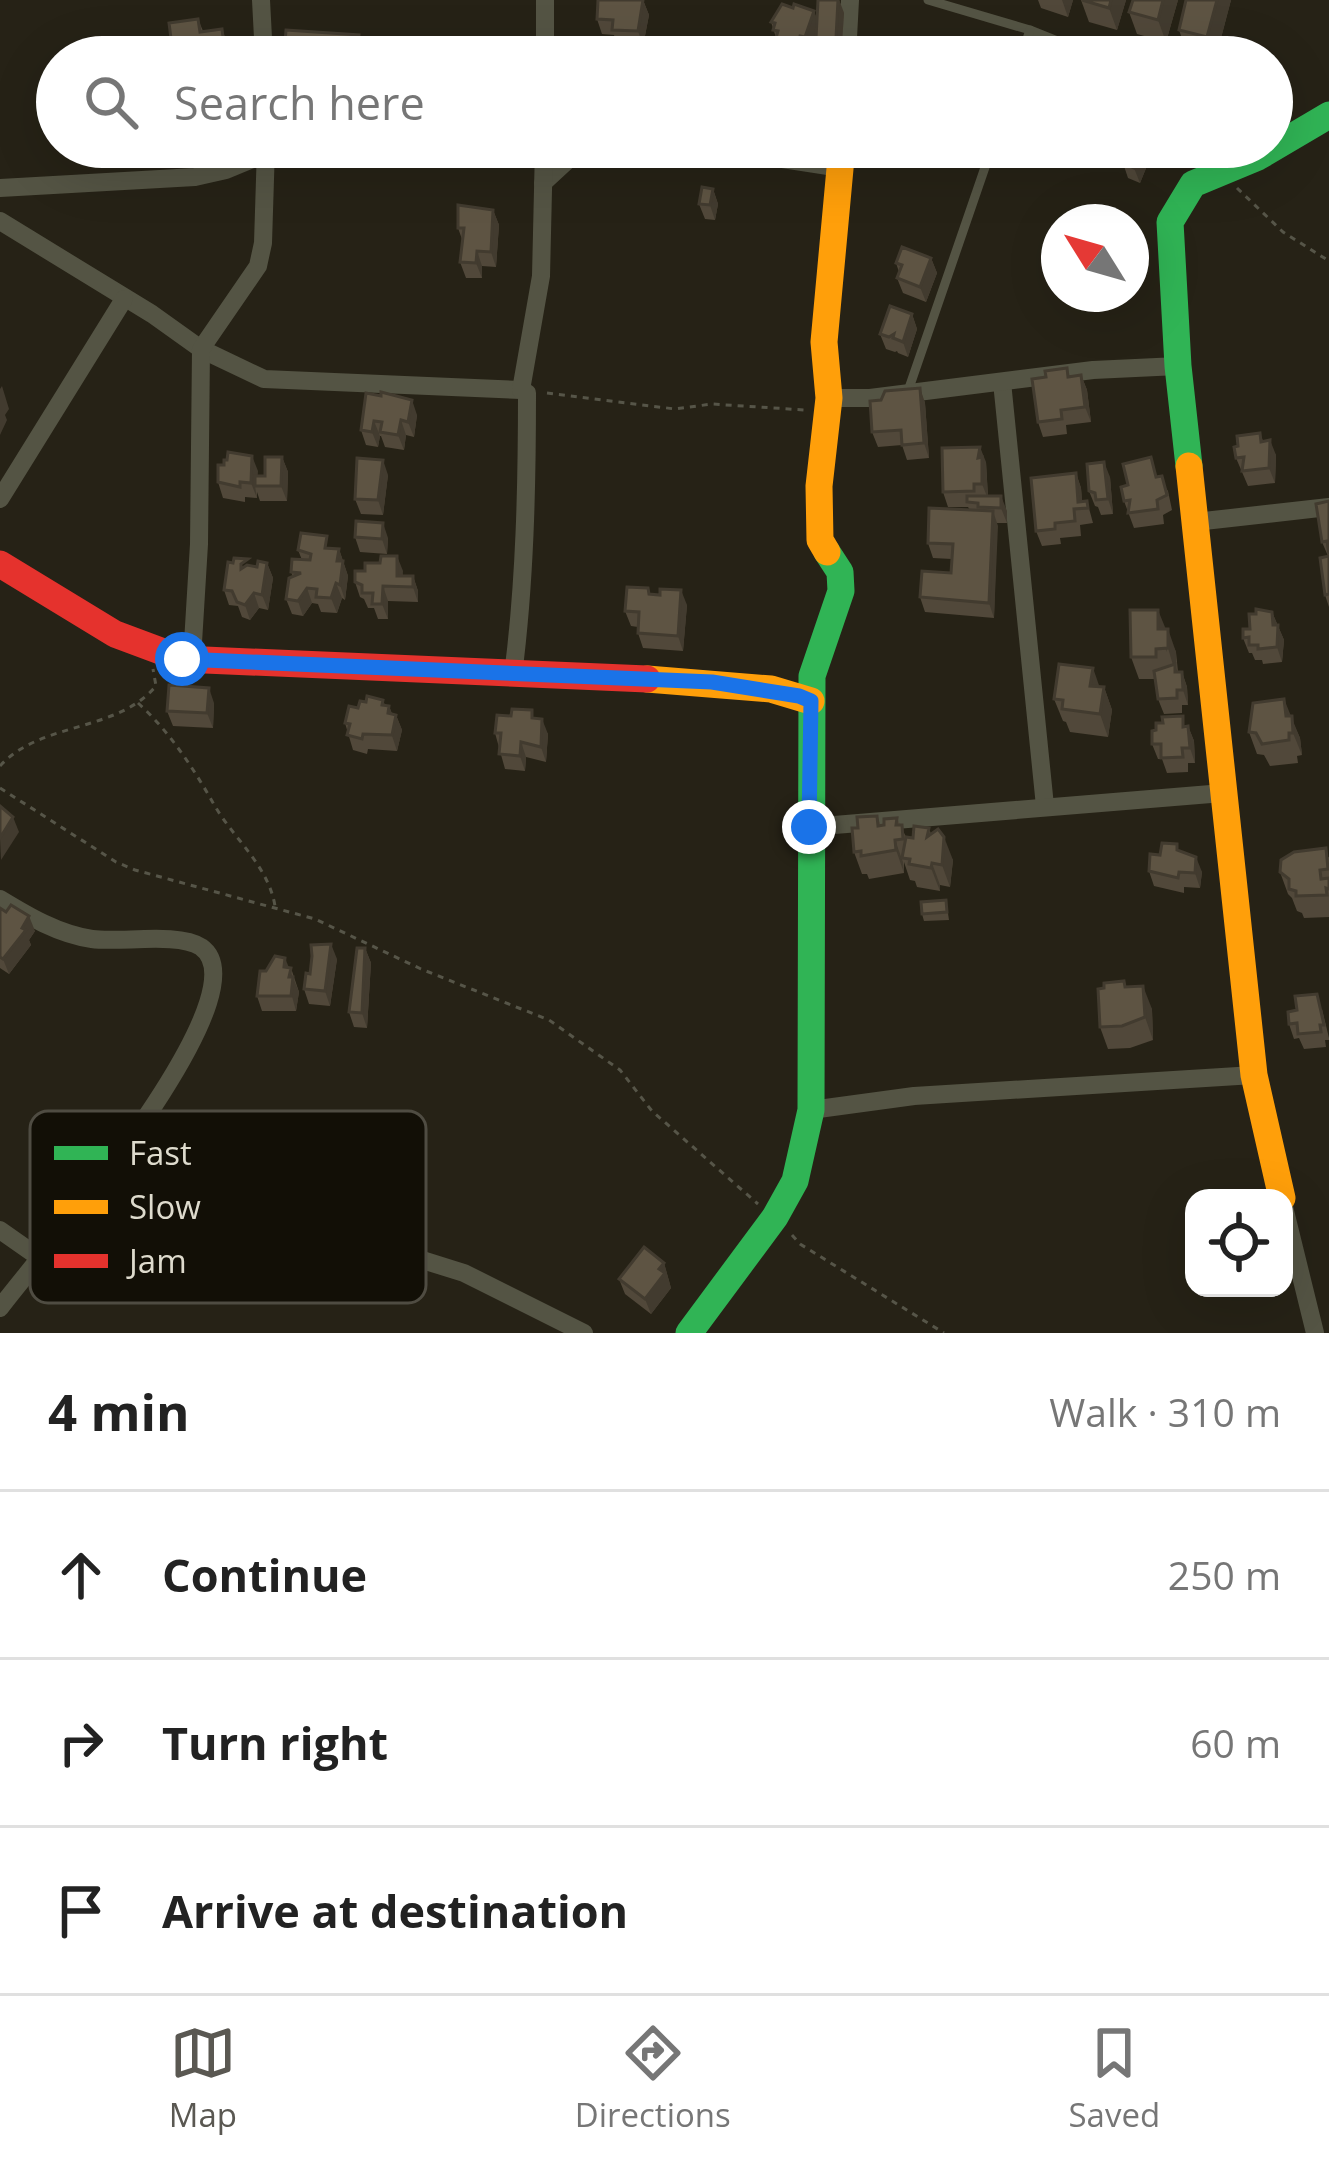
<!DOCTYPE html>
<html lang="en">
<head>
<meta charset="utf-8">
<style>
	:root { --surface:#fff; --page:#f6f6f6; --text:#222; --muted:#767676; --line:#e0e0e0; --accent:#5a5852 }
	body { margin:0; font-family:"Open Sans",sans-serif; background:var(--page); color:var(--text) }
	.controls { position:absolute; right:36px; bottom:36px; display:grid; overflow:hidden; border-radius:24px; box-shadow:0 12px 48px #0002 }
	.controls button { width:108px; height:108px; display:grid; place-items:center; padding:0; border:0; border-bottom:3px solid var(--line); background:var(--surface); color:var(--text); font:60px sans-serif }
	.compass { position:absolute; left:1041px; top:204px; width:108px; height:108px; border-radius:50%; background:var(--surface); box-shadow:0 12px 48px #0002; rotate:307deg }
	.stop { position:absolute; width:36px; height:36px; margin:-27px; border:9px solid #1a73e8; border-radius:50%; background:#fff }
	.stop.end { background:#1a73e8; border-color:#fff; box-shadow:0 3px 12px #0008 }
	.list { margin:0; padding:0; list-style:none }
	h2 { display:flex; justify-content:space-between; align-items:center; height:156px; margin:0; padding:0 48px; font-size:51px }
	h2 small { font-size:39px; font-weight:400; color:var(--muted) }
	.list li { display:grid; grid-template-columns:78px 1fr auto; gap:36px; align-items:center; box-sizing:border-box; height:168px; padding:0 48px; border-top:3px solid var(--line) }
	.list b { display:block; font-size:45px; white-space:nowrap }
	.list em { font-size:39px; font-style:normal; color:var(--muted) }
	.icon { flex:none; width:66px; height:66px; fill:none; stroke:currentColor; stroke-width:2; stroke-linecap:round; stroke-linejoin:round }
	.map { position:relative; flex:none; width:1329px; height:1333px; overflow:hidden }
	.search { position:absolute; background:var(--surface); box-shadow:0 12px 48px #0002; left:36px; right:36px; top:36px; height:132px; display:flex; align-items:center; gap:30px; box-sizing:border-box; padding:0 42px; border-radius:66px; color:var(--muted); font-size:45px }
	.sheet { height:660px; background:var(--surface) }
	nav { display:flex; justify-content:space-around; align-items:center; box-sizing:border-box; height:168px; border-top:3px solid var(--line); background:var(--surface); font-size:33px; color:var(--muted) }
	nav a { display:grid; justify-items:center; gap:6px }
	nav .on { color:var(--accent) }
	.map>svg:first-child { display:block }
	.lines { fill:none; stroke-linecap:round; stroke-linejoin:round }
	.path { stroke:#565548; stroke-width:3; stroke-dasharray:6 6; stroke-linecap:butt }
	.lane { stroke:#545444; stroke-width:9 }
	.street { stroke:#545444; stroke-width:18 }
	.fast { stroke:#30b455; stroke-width:27 }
	.slow { stroke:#ff9f0a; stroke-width:27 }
	.jam { stroke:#e5322d; stroke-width:27 }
	.wall { fill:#51483a }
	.shaded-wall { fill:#423b2f }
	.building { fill:#5e5443; stroke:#423b2f; stroke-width:3 }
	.route { stroke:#1a73e8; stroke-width:15 }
	.key { fill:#120f06; stroke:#4f4c42; stroke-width:3 }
	.key-label { font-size:33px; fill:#dedbcd }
</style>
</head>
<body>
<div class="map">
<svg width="1329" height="1333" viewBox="0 0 1329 1333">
	<rect width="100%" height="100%" fill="#262216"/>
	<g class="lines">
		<g class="path">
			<path d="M954,147L975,155"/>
			<path d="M1237,188L1283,232L1329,261"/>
			<path d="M547,393L675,409L712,404L805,410"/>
			<path d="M138,703C168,730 192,766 212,801C232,838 268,864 275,906"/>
			<path d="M0,766C41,721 116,733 156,686L153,669"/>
			<path d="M0,788L116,862L135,870L315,919L421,969L549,1020L620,1070L652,1111L758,1204"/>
			<path d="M792,1235L800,1244L944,1333"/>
		</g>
		<g class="lane">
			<path d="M928,0L1030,30L1097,57"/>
			<path d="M1021,57L1030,30"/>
			<path d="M908,391L992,147"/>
		</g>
		<g class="street">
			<path d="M261,0L264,57"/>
			<path d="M545,0V57"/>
			<path d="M847,57L850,0"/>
			<path d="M437,147H461"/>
			<path d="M472,147L544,156"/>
			<path d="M619,147L762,156L841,168"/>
			<path d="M543,183L582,147"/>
			<path d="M0,188L195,177L226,170L272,151"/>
			<path d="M0,221L152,314L201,349L264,379L521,390"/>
			<path d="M1002,382L1045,806"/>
			<path d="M829,398H870L1093,370L1178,366"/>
			<path d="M0,499L124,299"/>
			<path d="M1195,522L1329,507"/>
			<path d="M192,659L199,544L201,349L258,266L263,243L266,147"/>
			<path d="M513,675C525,582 527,486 527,393L521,390L541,276L544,147"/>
			<path d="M810,827L1223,793"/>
			<path d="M0,899C28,916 58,934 92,939C120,943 178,932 201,947C269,994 33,1263 0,1308"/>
			<path d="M811,1110L914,1096L1254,1075"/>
			<path d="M125,1148L183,1185L464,1273L584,1333"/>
			<path d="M1284,1207L1315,1333"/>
			<path d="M0,1230L37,1256"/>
		</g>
		<g class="fast">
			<path d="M1189,466L1178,366L1170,222L1193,184L1258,157L1329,115"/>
			<path d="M689,1333L775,1217L795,1181L811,1110L812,676L841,591L840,572L827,552"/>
		</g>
		<g class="slow">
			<path d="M1189,466L1254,1075L1282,1198"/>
			<path d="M827,552L820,540L819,486L829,398L824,342L842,147"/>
			<path d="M647,679L771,689L811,701"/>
		</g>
		<path class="jam" d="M0,564L115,634L182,659L647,679"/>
	</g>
	<g class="wall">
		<path d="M643,0L649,15L643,46L617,45L614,35L602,34L597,19Z"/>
		<path d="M839,0L844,13L841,57H815L816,35L810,52L805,51L803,57H793L781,53L771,22L793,8L814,11L817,20Z"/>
		<path d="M1038,0H1073L1068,17L1041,8Z"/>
		<path d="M1081,0H1126L1117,30L1089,22Z"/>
		<path d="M1178,0L1166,42L1137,34L1129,12Z"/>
		<path d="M1231,0L1216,57H1205L1187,53L1179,30Z"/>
		<path d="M198,19L203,31L222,29L231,57H174L169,23Z"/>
		<path d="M1058,147H1073L1071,157L1061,155Z"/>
		<path d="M1151,156L1140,183L1128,178L1123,163Z"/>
		<path d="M713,189L718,204L715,220L705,219L699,204Z"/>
		<path d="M493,210L499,225L496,267L482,266V278H466L460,262L463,242L458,228Z"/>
		<path d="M931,258L937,273L926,302L903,293L897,278L899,272L896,263Z"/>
		<path d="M912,314L917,329L908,357L898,353L897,351L895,352L886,349L880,334Z"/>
		<path d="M1067,368L1070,377L1081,375L1087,390L1091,422L1066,425L1067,434L1043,437L1038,422L1046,377Z"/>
		<path d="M920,388L925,403L929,458L907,460L902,445L878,447L872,432Z"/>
		<path d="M366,393L417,415L414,437L406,435L404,450L385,447L381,436H380L378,447L366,445L361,430Z"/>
		<path d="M1260,433L1263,441L1276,455L1275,483L1248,486L1236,458L1238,446Z"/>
		<path d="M252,456L257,476H265L282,457L288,472L287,501H260L257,492V498L245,497V502L223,498L218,482L224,465Z"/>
		<path d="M986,462L988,496L1007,511V523H997L994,618L925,612L920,597L951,573L952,559L933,558L928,543L970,510L968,507H948L943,492Z"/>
		<path d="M1076,473L1081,488L1082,502L1087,501L1093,523L1080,525L1081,536L1060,538L1061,544L1042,546L1036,531Z"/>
		<path d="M388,475L383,515L361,514L355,499Z"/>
		<path d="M1110,477L1113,514L1101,515L1098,507L1095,506L1089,491Z"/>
		<path d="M1158,477L1168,491L1172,510L1163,515L1164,524L1134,528L1124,501Z"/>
		<path d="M1329,501V607L1325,595L1328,556L1322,542Z"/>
		<path d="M355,537L388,538L387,554L360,552Z"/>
		<path d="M331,548L339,549L348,576L345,600L342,598L337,613L321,612L318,604L312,603L303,616L292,614L286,599L293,577L291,572L302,560L298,550Z"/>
		<path d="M397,556L403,576H413L418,591V602L388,601V619H378L374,608H368L364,599L360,597L355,582L380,563Z"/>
		<path d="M267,563L273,578L268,610L259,608L250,620L242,617L238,606L229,605L224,590L250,565L257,567Z"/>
		<path d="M650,594L687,605L683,651L643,648L638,633V627L631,626L625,611Z"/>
		<path d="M1272,612L1284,640L1282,662L1263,664L1262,660H1255L1252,653H1249L1243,638L1250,629Z"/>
		<path d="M1165,629L1176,652L1178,672H1182L1187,687L1188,705H1182V713L1164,714L1158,699L1155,679H1139L1131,657Z"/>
		<path d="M1100,687H1104L1112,710L1108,737L1070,732L1066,722L1063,721L1054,699Z"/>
		<path d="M214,703L213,728L173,726L167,711Z"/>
		<path d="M385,705L389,706L392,714L396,715L402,730L397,751L368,749L367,754L353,750L345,723L358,708Z"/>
		<path d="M1290,716L1300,738L1302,755L1297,756L1298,763L1270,766L1264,755L1257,754L1249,732Z"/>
		<path d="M535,719L548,734L546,762L526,757L525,771L505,769L495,733Z"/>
		<path d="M1188,726L1194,741L1195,763H1188V772L1167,773L1162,759H1158L1152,744Z"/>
		<path d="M877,816L881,826L897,818L906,837L913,838L929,828L931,834L953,860L950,887L940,885V891L917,887L915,881L910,880L904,862V873L869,879L867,874H862L854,852L858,828Z"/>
		<path d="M1180,851L1202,872L1200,888L1184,887V893L1154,886L1149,871L1160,855Z"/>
		<path d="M1329,857V917L1304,918L1302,913L1297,911L1292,898L1288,894L1280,872Z"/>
		<path d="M946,900L949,920L924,921L922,914Z"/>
		<path d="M0,908L35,931L29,940L31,945L9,974L0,968Z"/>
		<path d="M365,948L371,963L367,1028L354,1027L349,1012Z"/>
		<path d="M337,959L330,1006L309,1004L304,989L310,974Z"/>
		<path d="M291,968L299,992L296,1011H262L257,996L266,971Z"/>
		<path d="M1126,987L1152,1009L1153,1040L1130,1048L1108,1049L1100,1027L1104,988Z"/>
		<path d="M1322,1009L1329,1038V1040H1325L1326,1047L1304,1049L1299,1038L1294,1039L1289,1024Z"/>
		<path d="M664,1263L671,1288L651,1314L625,1294L619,1279Z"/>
	</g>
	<g class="shaded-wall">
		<path d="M643,0L649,15L643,46L638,31Z"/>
		<path d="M839,0L844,13L841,57H835Z"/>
		<path d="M1062,0H1073L1068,17Z"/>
		<path d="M1111,0H1126L1117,30L1109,8Z"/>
		<path d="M1163,0H1178L1166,42L1158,20Z"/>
		<path d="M1217,0H1231L1216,57H1215L1207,37Z"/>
		<path d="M814,11L819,26L810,52L805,37Z"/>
		<path d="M222,29L230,51L231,57H228L224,45Z"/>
		<path d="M359,35L367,57H357Z"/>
		<path d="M800,36L805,51L803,57H801L797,45Z"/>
		<path d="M1143,147H1148L1151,156L1140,183L1134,168Z"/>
		<path d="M713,189L718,204L715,220L710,205Z"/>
		<path d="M493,210L499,225L496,267L491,252Z"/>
		<path d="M477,251L482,266V278L476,263Z"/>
		<path d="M931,258L937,273L926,302L920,287Z"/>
		<path d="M912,314L917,329L908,357L903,342Z"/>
		<path d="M1081,375L1087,390L1091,422L1085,407Z"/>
		<path d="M2,386L9,409L5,415L7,420L0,435V389Z"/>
		<path d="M920,388L925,403L929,458L924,443Z"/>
		<path d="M412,400L417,415L414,437L408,422Z"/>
		<path d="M401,420L406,435L404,450L398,435Z"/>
		<path d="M374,421L380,436L378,447L372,432Z"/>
		<path d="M1270,440L1276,455L1275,483L1269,468Z"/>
		<path d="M980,447L986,462L988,499L982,484L978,458Z"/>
		<path d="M252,456L258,471L257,486H255L257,498L251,483Z"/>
		<path d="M282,457L288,472L287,501L281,486Z"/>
		<path d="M383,460L388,475L383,515L378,500Z"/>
		<path d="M1104,462L1110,477L1113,514L1108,499Z"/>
		<path d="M1076,473L1081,488L1083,509L1078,502Z"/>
		<path d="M1001,496L1007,511V523L1001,508Z"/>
		<path d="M993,511L998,526L994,618L989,603Z"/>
		<path d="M383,523L388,538L387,554L382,539Z"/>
		<path d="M339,549L348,576L345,600L340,585L337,561Z"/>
		<path d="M397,556L403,571L402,586L397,576Z"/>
		<path d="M267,563L273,578L268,610L262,595Z"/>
		<path d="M413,576L418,591V602L413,587Z"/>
		<path d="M336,583L342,598L337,613L331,598Z"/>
		<path d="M383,586L388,601V619L382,604Z"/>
		<path d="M307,588L312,603L303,616L298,601Z"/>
		<path d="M681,590L687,605L683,651L678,636Z"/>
		<path d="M254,593L259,608L250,620L245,605Z"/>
		<path d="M1158,610L1167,632V652L1158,629Z"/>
		<path d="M1272,612L1284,640L1282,662L1277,647Z"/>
		<path d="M1168,629L1176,652V668L1180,679L1175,672L1168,648Z"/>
		<path d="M1093,668L1101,691L1090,686Z"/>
		<path d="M1182,672L1187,687L1188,705L1183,690Z"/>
		<path d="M1104,687L1112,710L1108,737L1100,714Z"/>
		<path d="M209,688L214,703L213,728L207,713Z"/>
		<path d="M1284,699L1300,738L1302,755L1286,716Z"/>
		<path d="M383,700L388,712L389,706L395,721L396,715L402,730L397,751L382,705Z"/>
		<path d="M542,719L548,734L546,762L541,747Z"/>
		<path d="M1188,726L1194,741L1195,763L1190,748Z"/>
		<path d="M521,742L526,757L525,771L520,756Z"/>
		<path d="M13,817L19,832L1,860L0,838Z"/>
		<path d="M944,837L953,860L950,887L942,865Z"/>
		<path d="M895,840L903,862L904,873L896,850Z"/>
		<path d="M1196,857L1202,872L1200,888L1195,873Z"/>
		<path d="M932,863L940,885V891L931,868Z"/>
		<path d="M29,916L35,931L29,940L31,945L9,974L3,959Z"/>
		<path d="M331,944L337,959L330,1006L325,991Z"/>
		<path d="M365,948L371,963L367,1028L362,1013Z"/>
		<path d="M285,958L299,992L296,1011L284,967Z"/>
		<path d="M1143,986L1152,1009L1153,1040L1145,1017Z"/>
		<path d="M664,1263L671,1288L651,1314L645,1299Z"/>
	</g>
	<g class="building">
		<path d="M598,0H643L638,31L612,30L613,20L597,19Z"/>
		<path d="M818,0H838L835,57H815Z"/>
		<path d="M1082,0H1111L1109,8Z"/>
		<path d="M1133,0H1163L1158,20L1129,12Z"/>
		<path d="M1186,0H1217L1207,37L1179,30Z"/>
		<path d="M782,4L793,8L794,4L814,11L805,37L800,36L797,45L776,38L778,31L773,30L775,23L771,22Z"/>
		<path d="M198,19L200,32L222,29L224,45L201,48L202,53L173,54L169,23Z"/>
		<path d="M286,30L359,35L357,57L284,55Z"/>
		<path d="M1130,147H1143L1134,168L1123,163Z"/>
		<path d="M702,187L713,189L710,205L699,204Z"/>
		<path d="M458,205L493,210L491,252L477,251L476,263L460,262L464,228H458Z"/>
		<path d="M902,247L931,258L920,287L897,278L902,265L896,263Z"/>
		<path d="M890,306L912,314L903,342L893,338L894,334L889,337L880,334Z"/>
		<path d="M1067,368L1068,377L1081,375L1085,407L1061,410L1062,419L1038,422L1032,379L1046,377L1045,371Z"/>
		<path d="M920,388L924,443L902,445L901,430L872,432L870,401L881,400L885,391Z"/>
		<path d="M381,392L412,400L408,422L401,420L398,435L380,432L382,422L374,421L372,432L361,430L366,393L381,396Z"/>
		<path d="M1260,433L1261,442L1270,440L1269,468L1242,471L1244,457L1236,458L1234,447L1238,446L1237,436Z"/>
		<path d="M980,447L978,458L982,457V484H974V491L943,492L942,448Z"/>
		<path d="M228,452L252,456L251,483L240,482V487L218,482V465H224V460H227Z"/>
		<path d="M265,457H282L281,486H255V476H265Z"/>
		<path d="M1151,457L1156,477L1162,476L1167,495L1157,500L1158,509L1128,513L1130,500L1124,501L1121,487L1128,485L1123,464Z"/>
		<path d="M357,458L383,460L378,500L355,499Z"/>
		<path d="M1104,462L1108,499L1096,500L1095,493L1089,491L1087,464Z"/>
		<path d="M1076,473L1078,502L1087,501L1088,508L1074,509L1075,521L1055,523V529L1036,531L1031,478Z"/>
		<path d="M967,496H1001V508L978,507V503L967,502Z"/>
		<path d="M1329,501V554L1327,541L1322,542L1316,504Z"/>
		<path d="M929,508L993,511L989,603L920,597L922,571L951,573L953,544L928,543Z"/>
		<path d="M356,521L383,523L382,539L355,537Z"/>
		<path d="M301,533L327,536L325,548L339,549L337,561H343L340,585L336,583L331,598L316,597L317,589L307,588L298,601L286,599L289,578L301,573L291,572L292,559L310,560L311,554L298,550Z"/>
		<path d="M381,556H397V576H413V587L383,586L382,604H372L373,593H362V585L355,582V571H365V563H380Z"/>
		<path d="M1329,556V594L1325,595L1320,558Z"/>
		<path d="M234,558L248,559L241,564V569L247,565L257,567L258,561L267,563L262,595L254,593L245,605L237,602L232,591L224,590L228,562L233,563Z"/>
		<path d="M627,587L648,588L649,594L660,595V589L681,590L678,636L638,633L639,612L625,611Z"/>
		<path d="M1256,609L1272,612L1273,625H1278L1277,647L1258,649V645H1249V637L1243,638V629H1250L1249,614H1256Z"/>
		<path d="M1130,610H1158V629H1168V648L1156,649V657H1131Z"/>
		<path d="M1059,664L1093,668L1090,686L1104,687L1100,714L1062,709L1063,700L1054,699Z"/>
		<path d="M1175,664V672H1182L1183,690H1177V698L1158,699L1154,671Z"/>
		<path d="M169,685L209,688L207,713L167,711Z"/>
		<path d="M367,696L383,700L382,705L389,706L388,713L396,715L392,735L363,734L362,739L347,735L350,724L345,723L349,706L358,708L360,701L366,702Z"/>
		<path d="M1284,699L1286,716H1292L1293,733H1289V740L1262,744L1256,733L1249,732L1253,703Z"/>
		<path d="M512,709L532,710V718L542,719L541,747L521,742L520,756L499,754L501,733H495L497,715L511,716Z"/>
		<path d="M1183,716V727L1188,726L1190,748H1182L1183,757L1161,758V744H1152V731L1156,730V723H1163L1162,717Z"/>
		<path d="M0,806L13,817L0,838Z"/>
		<path d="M877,816L878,826L884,825V819L897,818L896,825H902L903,839L895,840L896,850L861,856V851L854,852L852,828H858L857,817Z"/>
		<path d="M914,826L929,828L927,837L938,829L944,837L942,865L932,863L931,868L909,864L910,859L902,858L906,837L913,838Z"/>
		<path d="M1162,843L1177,844V850L1196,857L1195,873L1179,872L1178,878L1149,871L1150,854L1160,855Z"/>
		<path d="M1326,848L1328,869L1320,870L1321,879L1329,878V889L1326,888L1327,895L1296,896V891L1289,889V879L1280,872L1281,860L1294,852Z"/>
		<path d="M946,900L947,912L922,914L921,902Z"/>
		<path d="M11,905L29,916L22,928L26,930L3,959L0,957V908L6,912Z"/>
		<path d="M331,944L325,991L304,989L306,973L310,974L312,956L311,945Z"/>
		<path d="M357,948H365L362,1013L349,1012Z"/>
		<path d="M275,956L285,958L284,967L291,968L289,977H293L291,996H257L260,971H266Z"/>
		<path d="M1124,981L1125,987L1143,986L1145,1017L1122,1026L1100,1027L1098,989L1104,988V983Z"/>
		<path d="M1317,994L1324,1025H1320L1321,1032L1298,1034L1297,1023L1289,1024L1288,1012L1297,1010L1295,996Z"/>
		<path d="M644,1247L664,1263L659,1269L665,1273L645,1299L619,1279Z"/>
	</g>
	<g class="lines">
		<path class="route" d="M182,659L712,682L799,696L811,701L809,827"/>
	</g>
	<rect x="30" y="1111" width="396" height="192" rx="18" class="key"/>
	<rect x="54" y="1146" width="54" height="14" fill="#30b455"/>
	<rect x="54" y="1200" width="54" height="14" fill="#ff9f0a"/>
	<rect x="54" y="1254" width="54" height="14" fill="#e5322d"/>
	<g class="key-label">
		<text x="129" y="1165">Fast</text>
		<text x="129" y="1219">Slow</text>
		<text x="129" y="1273">Jam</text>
	</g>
</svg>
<div class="controls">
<button><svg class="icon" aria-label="locate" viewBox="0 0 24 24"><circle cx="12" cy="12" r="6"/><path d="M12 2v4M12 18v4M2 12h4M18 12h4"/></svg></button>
</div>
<svg class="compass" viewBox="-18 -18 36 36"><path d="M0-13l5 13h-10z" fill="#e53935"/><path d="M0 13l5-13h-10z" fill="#767676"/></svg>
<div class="stop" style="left:182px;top:659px"></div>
<div class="stop end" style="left:809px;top:827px"></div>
<div class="search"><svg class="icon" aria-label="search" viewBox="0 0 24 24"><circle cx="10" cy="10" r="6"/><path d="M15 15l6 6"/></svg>Search here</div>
</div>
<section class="sheet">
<h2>4 min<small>Walk · 310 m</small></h2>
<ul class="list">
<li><svg class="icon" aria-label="ahead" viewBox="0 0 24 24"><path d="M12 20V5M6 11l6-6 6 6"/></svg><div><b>Continue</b></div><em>250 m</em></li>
<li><svg class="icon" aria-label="right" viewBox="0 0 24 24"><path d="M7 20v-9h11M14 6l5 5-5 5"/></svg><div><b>Turn right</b></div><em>60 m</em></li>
<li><svg class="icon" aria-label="arrive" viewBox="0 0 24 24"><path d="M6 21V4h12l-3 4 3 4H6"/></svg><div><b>Arrive at destination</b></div></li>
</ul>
</section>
<nav>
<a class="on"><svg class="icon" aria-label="map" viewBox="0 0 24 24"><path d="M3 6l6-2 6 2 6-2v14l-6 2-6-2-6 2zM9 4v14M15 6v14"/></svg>Map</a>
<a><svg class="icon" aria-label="directions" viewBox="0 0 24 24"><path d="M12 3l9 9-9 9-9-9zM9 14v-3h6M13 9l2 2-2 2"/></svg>Directions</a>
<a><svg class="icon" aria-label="saved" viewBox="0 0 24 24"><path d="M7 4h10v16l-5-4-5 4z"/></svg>Saved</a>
</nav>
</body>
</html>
